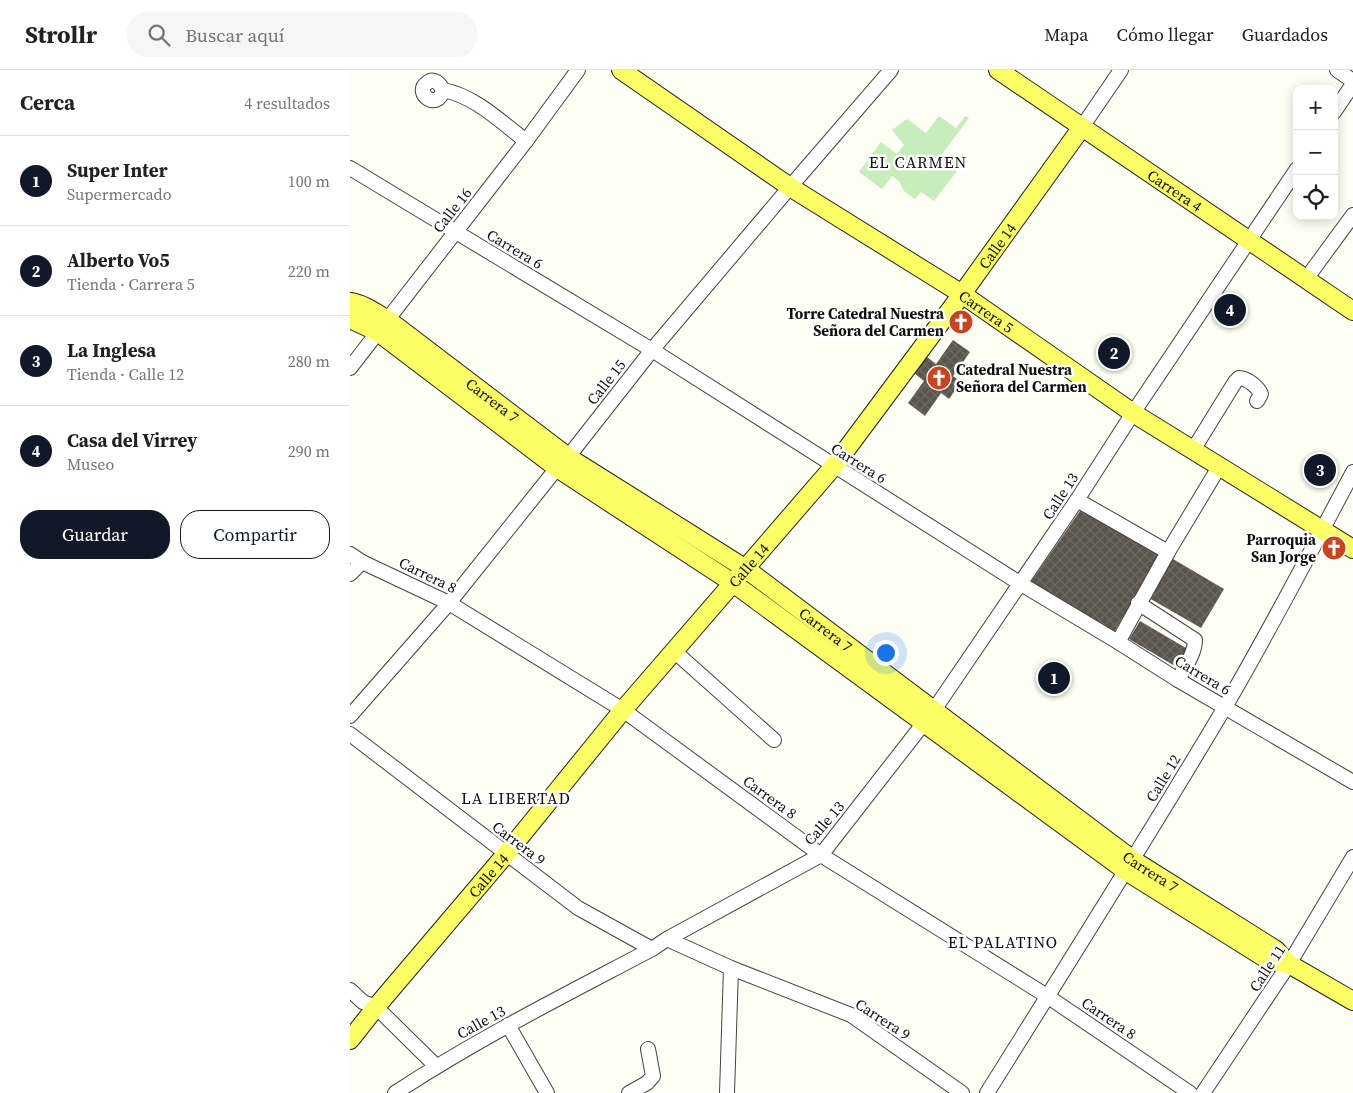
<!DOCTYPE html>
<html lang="es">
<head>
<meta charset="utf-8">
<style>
	:root { --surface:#fff; --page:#f6f6f6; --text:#202124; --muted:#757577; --line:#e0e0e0; --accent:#111827 }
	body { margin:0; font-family:"Source Serif 4",serif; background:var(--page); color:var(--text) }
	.controls { position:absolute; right:15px; top:15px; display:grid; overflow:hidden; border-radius:10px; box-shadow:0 2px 12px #0003 }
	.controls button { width:45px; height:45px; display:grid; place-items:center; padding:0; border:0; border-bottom:1px solid var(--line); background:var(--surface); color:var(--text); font:25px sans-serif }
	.you { position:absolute; left:535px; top:582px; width:18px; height:18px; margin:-12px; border:4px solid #fff; border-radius:50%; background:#1a73e8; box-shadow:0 0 0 8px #1a73e833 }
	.badge { display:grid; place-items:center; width:32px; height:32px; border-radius:50%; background:var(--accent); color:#fff; font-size:16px; font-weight:700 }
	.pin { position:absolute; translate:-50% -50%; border:2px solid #fff; box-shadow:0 1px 5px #0006 }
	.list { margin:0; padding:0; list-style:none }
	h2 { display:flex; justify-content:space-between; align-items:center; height:65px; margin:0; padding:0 20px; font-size:21px }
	h2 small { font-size:16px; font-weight:400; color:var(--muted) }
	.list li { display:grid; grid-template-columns:32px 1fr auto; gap:15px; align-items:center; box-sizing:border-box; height:90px; padding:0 20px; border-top:1px solid var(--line) }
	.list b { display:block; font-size:19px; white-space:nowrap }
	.list p { margin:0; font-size:16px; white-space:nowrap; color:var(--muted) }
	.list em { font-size:16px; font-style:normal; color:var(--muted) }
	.actions { display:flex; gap:10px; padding:15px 20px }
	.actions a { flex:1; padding:11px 0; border:1px solid var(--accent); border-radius:20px; text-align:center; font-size:18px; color:var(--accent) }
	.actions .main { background:var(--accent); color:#fff }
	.icon { flex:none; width:28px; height:28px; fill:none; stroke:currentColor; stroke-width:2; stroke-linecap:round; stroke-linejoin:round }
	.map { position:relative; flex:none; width:1003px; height:1023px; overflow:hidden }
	header { display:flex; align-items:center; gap:30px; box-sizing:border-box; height:70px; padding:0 25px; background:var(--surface); border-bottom:1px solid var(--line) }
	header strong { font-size:24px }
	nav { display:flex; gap:28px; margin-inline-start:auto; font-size:18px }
	.search { width:350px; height:45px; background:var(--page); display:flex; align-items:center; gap:12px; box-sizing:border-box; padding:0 18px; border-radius:20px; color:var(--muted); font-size:19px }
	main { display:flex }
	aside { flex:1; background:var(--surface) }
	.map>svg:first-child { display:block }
	.green { fill:#c8ecbb }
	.building { fill:url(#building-cross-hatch) }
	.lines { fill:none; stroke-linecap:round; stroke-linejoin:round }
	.minor-casing { stroke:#434343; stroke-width:16 }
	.major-casing { stroke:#212121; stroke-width:20 }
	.minor { stroke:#fff; stroke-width:14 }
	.major { stroke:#fbfe65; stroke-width:18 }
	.labels { text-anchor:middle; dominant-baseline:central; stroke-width:5; stroke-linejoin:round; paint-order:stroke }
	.street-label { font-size:15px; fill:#101010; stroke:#fff }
	.poi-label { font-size:15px; font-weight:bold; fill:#101010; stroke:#fff; text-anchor:end }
	.neighbourhood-label { font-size:16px; letter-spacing:1px; fill:#101010; stroke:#fff }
</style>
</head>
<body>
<header>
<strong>Strollr</strong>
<div class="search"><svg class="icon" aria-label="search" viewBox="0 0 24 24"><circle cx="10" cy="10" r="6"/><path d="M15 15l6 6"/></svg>Buscar aquí</div>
<nav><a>Mapa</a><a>Cómo llegar</a><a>Guardados</a></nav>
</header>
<main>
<aside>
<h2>Cerca<small>4 resultados</small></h2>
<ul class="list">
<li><span class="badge">1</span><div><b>Super Inter</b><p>Supermercado</p></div><em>100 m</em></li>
<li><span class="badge">2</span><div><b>Alberto Vo5</b><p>Tienda · Carrera 5</p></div><em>220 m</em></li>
<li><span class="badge">3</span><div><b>La Inglesa</b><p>Tienda · Calle 12</p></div><em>280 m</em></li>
<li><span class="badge">4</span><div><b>Casa del Virrey</b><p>Museo</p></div><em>290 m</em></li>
</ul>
<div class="actions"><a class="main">Guardar</a><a>Compartir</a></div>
</aside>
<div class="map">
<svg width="1003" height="1023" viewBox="0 0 1003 1023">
	<defs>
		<pattern id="building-cross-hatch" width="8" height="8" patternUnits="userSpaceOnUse" patternTransform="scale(1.25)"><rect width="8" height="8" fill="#5a554c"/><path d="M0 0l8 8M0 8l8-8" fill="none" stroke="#6d6961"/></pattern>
	</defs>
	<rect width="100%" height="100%" fill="#fefff4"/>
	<path class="green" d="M589,46L606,58L615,46L619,48L589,88L607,101L584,131L571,122L565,129L554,121L549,111L542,106L532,119L509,102L531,72L547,84L554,75L542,60L557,49L576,63Z"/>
	<g class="building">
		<path d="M603,270L620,282L603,306L611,312L599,329L591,323L575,346L558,333L574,311L564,303L576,286L586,294Z"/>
		<path d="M732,438L810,484L763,564L680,513Z"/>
		<path d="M823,489L874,519L851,558L799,528Z"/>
		<path d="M790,551L841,581L830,599L779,569Z"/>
	</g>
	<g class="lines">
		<defs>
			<g id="minor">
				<path d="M987,0L1003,11"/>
				<path d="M93,20C88,42 63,23 77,13C84,7 90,14 93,20C125,26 151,52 176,71"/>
				<path d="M984,42L1003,14"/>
				<path d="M732,57L771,0"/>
				<path d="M0,98L106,162L302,280L671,514L768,572L828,610L1003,712"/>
				<path d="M956,209L1003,145"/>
				<path d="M0,298L176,71L228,0"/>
				<path d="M843,380L885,312L889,308C897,308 908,317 911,324L907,331"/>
				<path d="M727,430L818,482"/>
				<path d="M0,484L12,492L99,533L273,640L471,785L697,926L840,1023"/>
				<path d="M0,504L12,492"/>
				<path d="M788,533L845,570C845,584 834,598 828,610"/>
				<path d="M768,572L818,482L869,397"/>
				<path d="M324,581L424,670"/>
				<path d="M0,646L99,533L207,398L218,387L302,280L440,117L541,0"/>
				<path d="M0,664L228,838L302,879"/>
				<path d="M317,869L381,898L501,945L612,1023"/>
				<path d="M0,920L13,932L26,937L86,996"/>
				<path d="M158,955L197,1023"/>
				<path d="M45,1023C127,969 215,925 302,879L317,869L471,785L584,640L727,430L783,343L947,99"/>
				<path d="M279,1023L297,1013L303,1006L298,979"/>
				<path d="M377,1023L381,898"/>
				<path d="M637,1023C717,895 798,767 875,637C920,560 961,481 1003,402"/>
				<path d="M853,1023L939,894L1003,787"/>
			</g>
			<g id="major">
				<path id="s1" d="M271,0L440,117L612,224L783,343L1003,479"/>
				<path id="s2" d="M648,0L1003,241"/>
				<path id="s3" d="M0,232C14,234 26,243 38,250L218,387L396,499L783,790L926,880L939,894L1003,931"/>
				<path d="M0,249L28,262L207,398L383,513L776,801L920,891L939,894"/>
				<path id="s4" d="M0,970L26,937L156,784L273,640L484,396L612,224L732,57"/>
			</g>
		</defs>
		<use href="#minor" class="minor-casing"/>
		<use href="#major" class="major-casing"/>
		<use href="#minor" class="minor"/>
		<use href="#major" class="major"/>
	</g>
	<defs>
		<symbol id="church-disc" viewBox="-11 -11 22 22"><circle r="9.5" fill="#c84421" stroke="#fff"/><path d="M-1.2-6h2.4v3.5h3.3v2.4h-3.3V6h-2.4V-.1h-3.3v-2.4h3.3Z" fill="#fff"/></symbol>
	</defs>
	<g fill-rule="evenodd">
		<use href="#church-disc" x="597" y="238" width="28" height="28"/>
		<use href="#church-disc" x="575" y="294" width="28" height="28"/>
		<use href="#church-disc" x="970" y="464" width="28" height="28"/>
	</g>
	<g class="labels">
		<g class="street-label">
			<text stroke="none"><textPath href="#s2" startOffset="214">Carrera 4</textPath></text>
			<text transform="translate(102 140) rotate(-52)">Calle 16</text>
			<text stroke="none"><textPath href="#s4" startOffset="1025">Calle 14</textPath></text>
			<text transform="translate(165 179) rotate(31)">Carrera 6</text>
			<text stroke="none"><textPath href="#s1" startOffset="438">Carrera 5</textPath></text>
			<text transform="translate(256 312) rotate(-52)">Calle 15</text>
			<text stroke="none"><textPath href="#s3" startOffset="174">Carrera 7</textPath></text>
			<text transform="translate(509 393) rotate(32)">Carrera 6</text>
			<text transform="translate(710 426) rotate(-57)">Calle 13</text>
			<text stroke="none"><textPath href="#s4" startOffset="620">Calle 14</textPath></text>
			<text transform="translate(78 505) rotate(26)">Carrera 8</text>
			<text stroke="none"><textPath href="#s3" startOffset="579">Carrera 7</textPath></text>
			<text transform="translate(853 605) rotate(31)">Carrera 6</text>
			<text transform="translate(813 708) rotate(-59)">Calle 12</text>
			<text transform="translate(420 727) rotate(36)">Carrera 8</text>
			<text transform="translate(474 753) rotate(-49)">Calle 13</text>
			<text transform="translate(169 773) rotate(37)">Carrera 9</text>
			<text stroke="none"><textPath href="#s3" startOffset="984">Carrera 7</textPath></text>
			<text stroke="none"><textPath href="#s4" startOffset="215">Calle 14</textPath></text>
			<text transform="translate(917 898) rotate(-57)">Calle 11</text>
			<text transform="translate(759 948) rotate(34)">Carrera 8</text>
			<text transform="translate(533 949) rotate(33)">Carrera 9</text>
			<text transform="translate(131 952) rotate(-29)">Calle 13</text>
		</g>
		<g class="poi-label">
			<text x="594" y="243">Torre Catedral Nuestra<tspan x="594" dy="17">Señora del Carmen</tspan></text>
			<text x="606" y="299" text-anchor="start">Catedral Nuestra<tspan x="606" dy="17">Señora del Carmen</tspan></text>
			<text x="966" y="469">Parroquia<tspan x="966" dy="17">San Jorge</tspan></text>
		</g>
		<g class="neighbourhood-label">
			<text x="568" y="92">EL CARMEN</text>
			<text x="166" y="728">LA LIBERTAD</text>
			<text x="653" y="872">EL PALATINO</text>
		</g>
	</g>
</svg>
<div class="controls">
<button>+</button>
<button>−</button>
<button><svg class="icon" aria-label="locate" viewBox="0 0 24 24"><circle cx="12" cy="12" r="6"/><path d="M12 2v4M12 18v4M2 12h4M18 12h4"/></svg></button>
</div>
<div class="you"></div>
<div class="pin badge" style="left:704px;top:608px">1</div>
<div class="pin badge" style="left:764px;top:283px">2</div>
<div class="pin badge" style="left:970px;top:400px">3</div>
<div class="pin badge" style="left:880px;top:240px">4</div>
</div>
</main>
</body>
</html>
